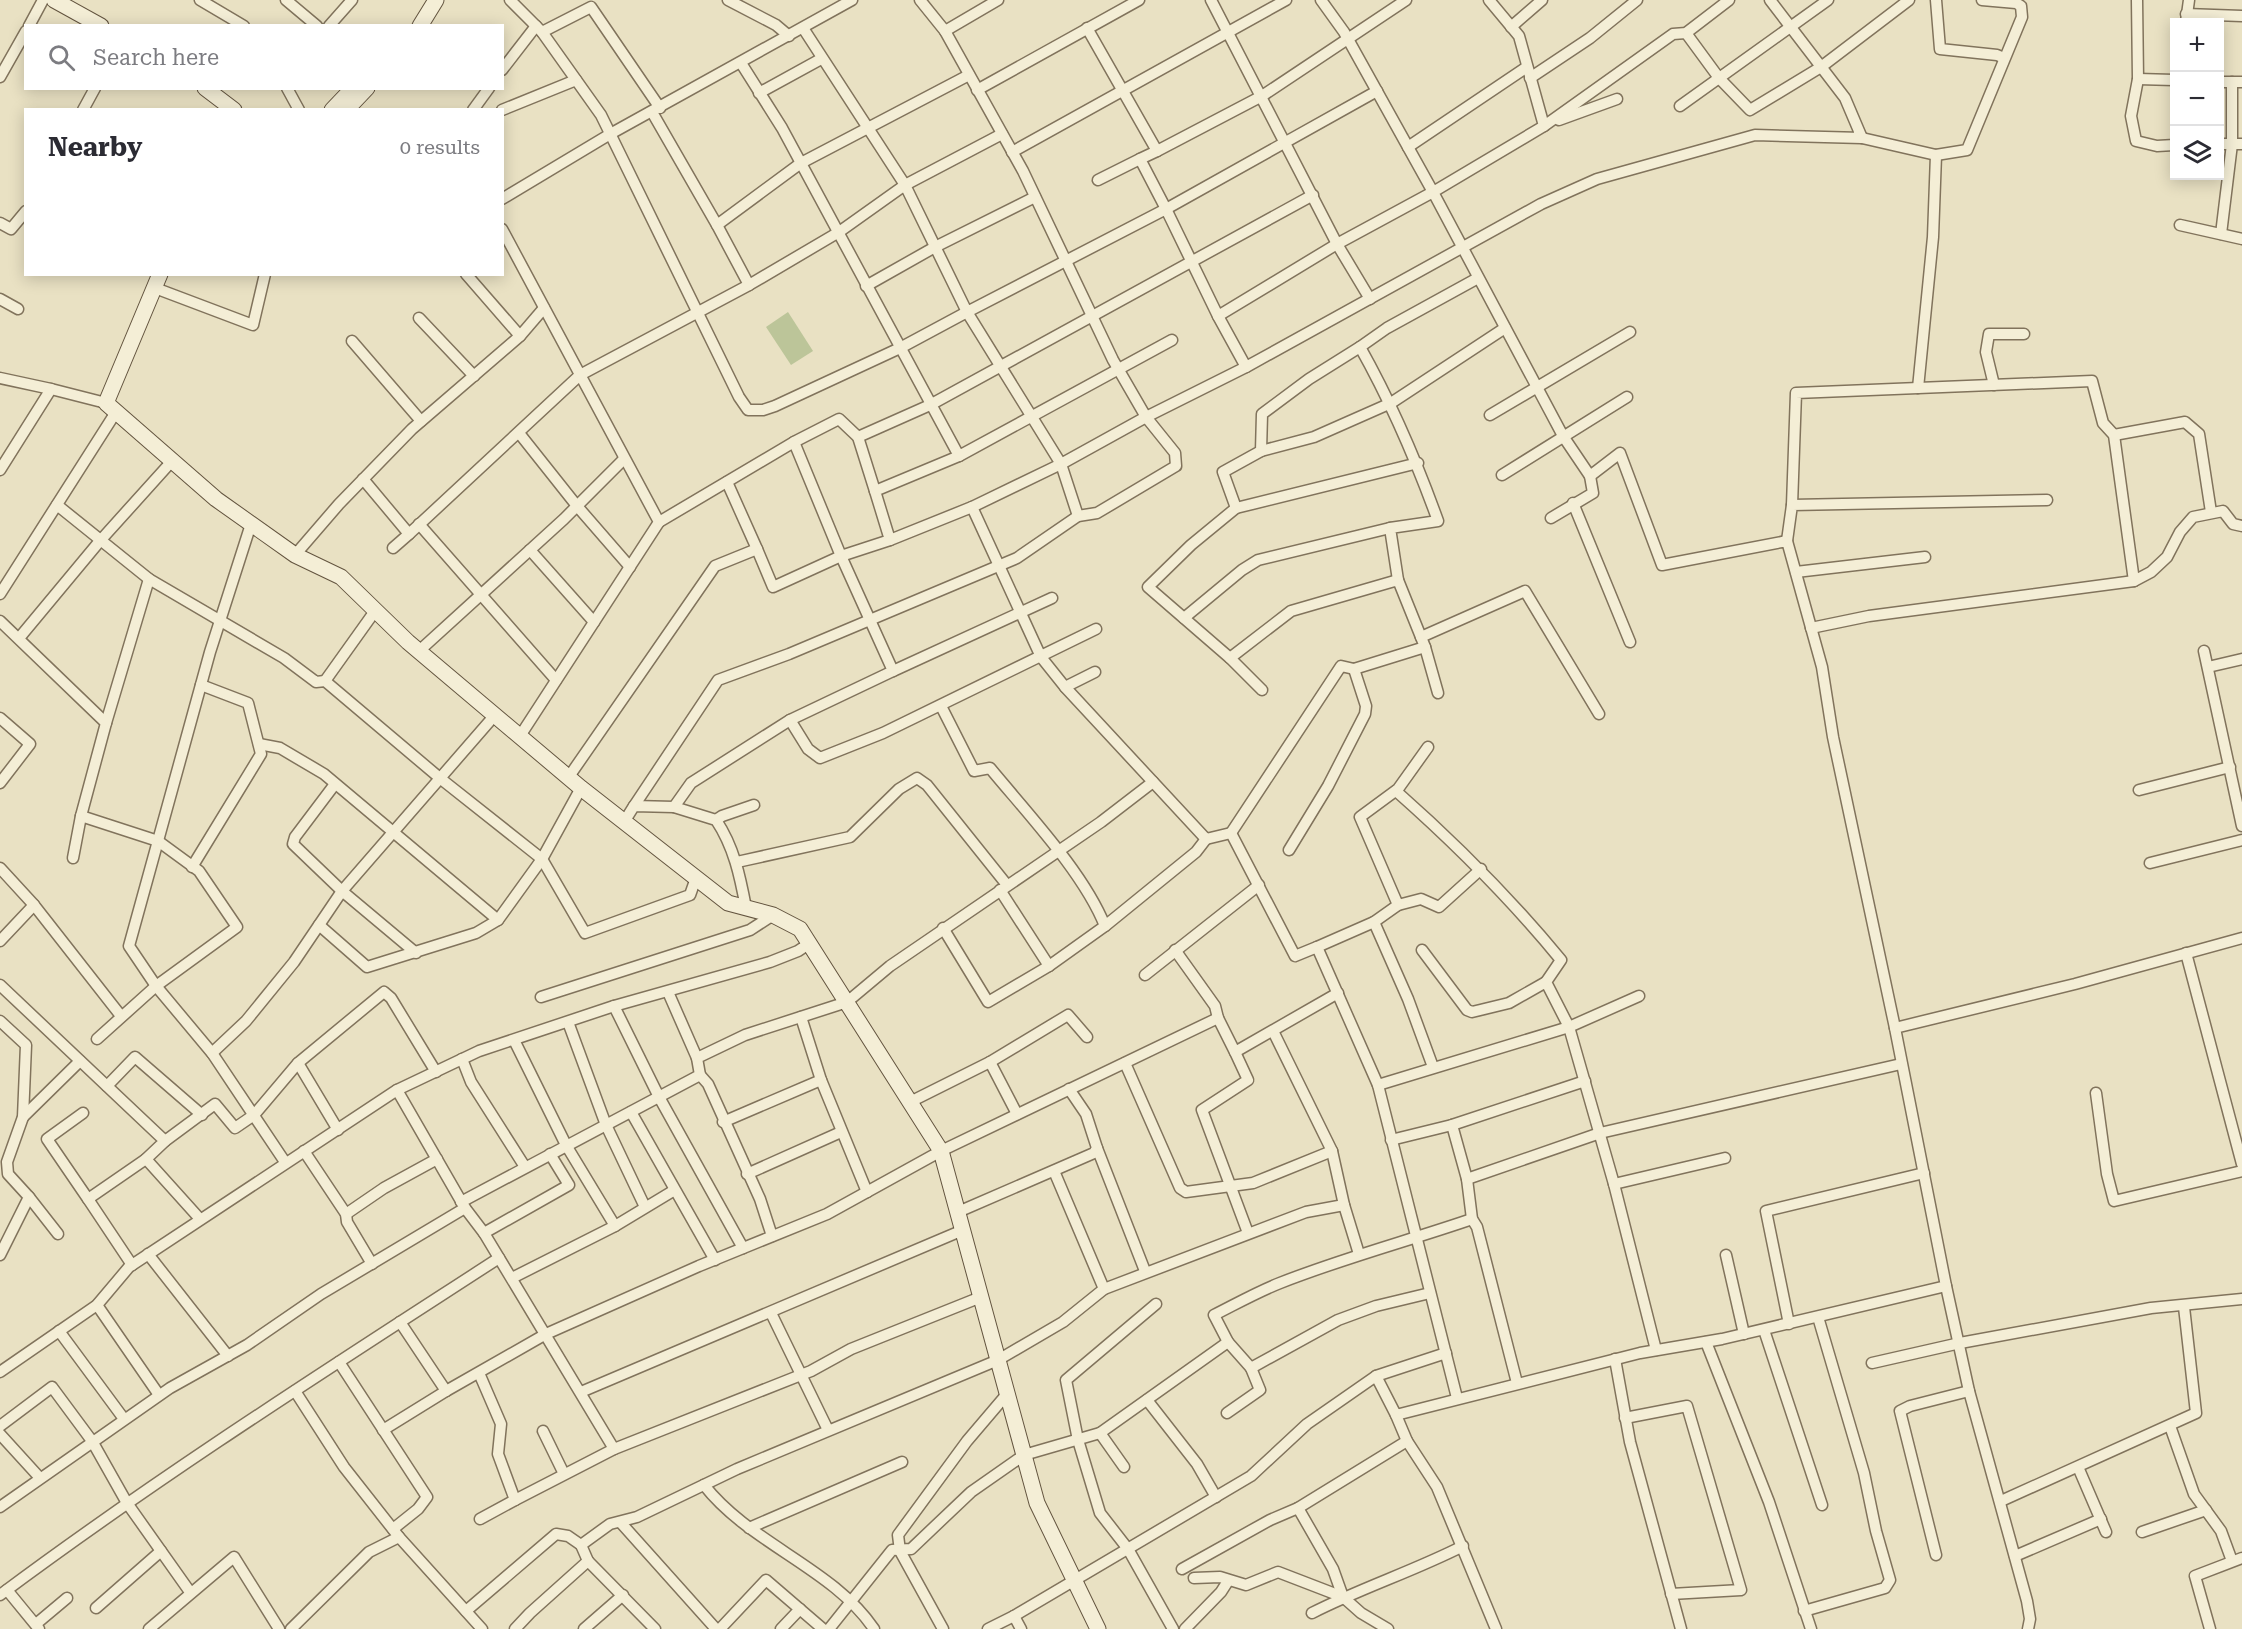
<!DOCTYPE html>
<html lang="en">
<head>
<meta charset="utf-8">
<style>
	:root { --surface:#fff; --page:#f7f7f7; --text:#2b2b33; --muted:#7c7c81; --line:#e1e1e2 }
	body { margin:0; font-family:"Roboto Serif",serif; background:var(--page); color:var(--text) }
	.controls { position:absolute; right:18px; top:18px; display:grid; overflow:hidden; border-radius:0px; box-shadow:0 3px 15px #0003 }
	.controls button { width:54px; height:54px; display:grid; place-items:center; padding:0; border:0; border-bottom:2px solid var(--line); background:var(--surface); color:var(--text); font:30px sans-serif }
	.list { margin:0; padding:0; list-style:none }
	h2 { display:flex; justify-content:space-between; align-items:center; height:78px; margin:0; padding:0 24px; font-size:26px }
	h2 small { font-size:20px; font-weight:400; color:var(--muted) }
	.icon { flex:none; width:33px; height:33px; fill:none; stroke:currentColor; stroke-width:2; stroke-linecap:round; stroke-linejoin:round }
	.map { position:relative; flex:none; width:2242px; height:1629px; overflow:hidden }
	.search { position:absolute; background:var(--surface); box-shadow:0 3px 15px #0003; left:24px; top:24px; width:480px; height:66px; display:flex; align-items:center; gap:15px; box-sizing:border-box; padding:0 21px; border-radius:0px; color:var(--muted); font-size:22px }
	.panel { position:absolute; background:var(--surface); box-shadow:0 3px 15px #0003; left:24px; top:108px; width:480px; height:168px; border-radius:0px }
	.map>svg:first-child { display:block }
	.green { fill:#bcc599 }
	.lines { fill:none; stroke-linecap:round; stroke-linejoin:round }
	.street-casing { stroke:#81735c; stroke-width:13 }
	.secondary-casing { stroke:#63543f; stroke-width:17 }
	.street { stroke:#f4eed6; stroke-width:10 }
	.secondary { stroke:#f4eed6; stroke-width:15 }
</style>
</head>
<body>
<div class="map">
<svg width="2242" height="1629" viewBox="0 0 2242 1629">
	<rect width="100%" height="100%" fill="#e9e1c3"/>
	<path class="green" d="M788,312L813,351L791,365L766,327Z"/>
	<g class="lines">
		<defs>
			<g id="street">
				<path d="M200,0L244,26"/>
				<path d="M286,0L317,26"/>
				<path d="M510,0L542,32L601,115L739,397L748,410H763L775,406L900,348L967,312L1061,464L1146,417L1175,453L1176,466L1097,513L1078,516L1017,558L789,654L718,680L634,806"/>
				<path d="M728,0L776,25L789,36"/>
				<path d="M920,0L945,31L998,0"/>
				<path d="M1211,0L1337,244L1370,299"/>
				<path d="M1489,0L1519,36L1544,126L1433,192L1563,436L1590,476L1620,453L1662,565L1787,541L1822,667L1833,737L1895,1028"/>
				<path d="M1936,0L1940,49L1997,55L2004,58"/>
				<path d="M2137,0L2138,79L2131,116L2136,141L2157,146L2174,145"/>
				<path d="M2186,14L2242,16"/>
				<path d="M2186,22L2189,0"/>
				<path d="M29,26L43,0"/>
				<path d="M329,26L352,0"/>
				<path d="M1511,27L1542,0"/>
				<path d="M803,28L905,185L967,312L1166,209L1218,316L1337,244L1433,192L1344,32L1321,0"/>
				<path d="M1087,28L1157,151L1140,159L1166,209L1377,91"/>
				<path d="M945,31L1023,171L1113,360L1146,417L1246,367L1218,316"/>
				<path d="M542,32L591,7L660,108"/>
				<path d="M1686,33L1719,78L1750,110L1821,67L1909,0"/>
				<path d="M741,63L782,128L959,456L1172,340"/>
				<path d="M502,70L536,26"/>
				<path d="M0,77L26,31"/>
				<path d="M1530,78L1590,38L1637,0"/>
				<path d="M2138,79L2174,80"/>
				<path d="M2220,82H2242"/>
				<path d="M287,88L299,110"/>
				<path d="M977,90L1139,0"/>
				<path d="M759,93L821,59"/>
				<path d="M1680,106L1828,0"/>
				<path d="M83,110L95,88"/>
				<path d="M473,110L489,88"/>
				<path d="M502,110L576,80"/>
				<path d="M652,112L717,225L801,163L969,75"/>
				<path d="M1559,120L1617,99"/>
				<path d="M1544,126L1673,34L1686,33L1729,0"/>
				<path d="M1862,138L1936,155L1967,150L2022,17L2021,6L2016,3L1982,0"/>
				<path d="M2220,144H2242"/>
				<path d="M1408,147L1527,67"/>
				<path d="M1157,151L1262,96L1406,0"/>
				<path d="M1012,152L1286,0"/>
				<path d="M1098,180L1140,159"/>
				<path d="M502,199L612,133L852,0"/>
				<path d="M0,223L11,229L26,211"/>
				<path d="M717,225L749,285L839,232L905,185L1002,134"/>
				<path d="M2180,225L2242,239"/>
				<path d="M502,229L659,522L520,736"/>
				<path d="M2221,234L2232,144V82"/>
				<path d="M866,286L935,247L1035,197"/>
				<path d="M155,288L253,325L265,274"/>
				<path d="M0,299L18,309"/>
				<path d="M419,318L474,376"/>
				<path d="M520,336L544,308"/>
				<path d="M352,341L421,421"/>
				<path d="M1246,367L1541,204L1597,179L1755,135L1862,138L1845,98L1770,0"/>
				<path d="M0,378L51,389"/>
				<path d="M1994,385L1986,352L1989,334H2024"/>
				<path d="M1918,388L1933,237L1936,155"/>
				<path d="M1490,415L1630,332"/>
				<path d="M519,433L577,506L630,567"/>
				<path d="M2114,435L2185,422L2199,434L2211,512"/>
				<path d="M858,437L930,405L1313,195"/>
				<path d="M794,442L839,419L858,437L875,491"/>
				<path d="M1261,451L1314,437L1391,403L1505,328"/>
				<path d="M0,470L51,389L106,403"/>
				<path d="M1502,475L1627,397"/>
				<path d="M363,479L409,534L580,375L749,285"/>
				<path d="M1573,503L1630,642"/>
				<path d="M57,505L149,579"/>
				<path d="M1792,505L1796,393L2092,381L2103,423L2114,435L2134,581"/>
				<path d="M972,507L1061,464L1078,516"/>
				<path d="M1236,508L1418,463"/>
				<path d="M1551,518L1593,493L1590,476"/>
				<path d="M251,524L210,652L129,946L156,986L212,1053L285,1162"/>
				<path d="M419,524L556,680"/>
				<path d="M890,540L972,507L1041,657L1065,687L1095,672"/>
				<path d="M1787,541L1792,505L2047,500"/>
				<path d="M393,548L409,534"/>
				<path d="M757,549L773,587L841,556L890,540L875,491L959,456"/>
				<path d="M530,550L594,622"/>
				<path d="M295,555L339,504L412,429L520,336L466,274"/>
				<path d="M1796,572L1925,557"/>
				<path d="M1398,580L1390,528L1438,521C1416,460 1392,404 1360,347L1387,328L1478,278"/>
				<path d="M0,594L116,412"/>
				<path d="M1184,618L1242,570L1258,560L1390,528"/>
				<path d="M0,621L106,723L81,816L158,841L199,871L237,927L156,986L97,1039"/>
				<path d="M1811,628L1869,616L2134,581L2151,572L2167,557L2180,532L2193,517L2223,511L2233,524L2242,526"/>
				<path d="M20,637L99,542L172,461"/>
				<path d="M1421,637L1525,591L1599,714"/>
				<path d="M1425,647L1438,693"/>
				<path d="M419,651L564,519L624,459"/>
				<path d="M2204,651L2242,826"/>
				<path d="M1230,658L1262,690"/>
				<path d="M2208,667L2242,659"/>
				<path d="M893,671L1052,598"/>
				<path d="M325,681L375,611"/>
				<path d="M1065,687L1206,839L1231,833L1295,956L1317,947L1378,1085L1457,1398"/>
				<path d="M941,706L974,771L990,768C1027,813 1084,873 1105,926"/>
				<path d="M0,718L30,744L0,783"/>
				<path d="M790,720L808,749L820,758L883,733L1096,629"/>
				<path d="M106,723L149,579L284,658L316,682L325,681L441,779L542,859L585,933L690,895L696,878"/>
				<path d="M259,744L280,748L324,774L498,920L542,859L581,788"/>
				<path d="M568,778L715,566L757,549L727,482"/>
				<path d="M335,784L295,837L293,844L342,891L416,953"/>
				<path d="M2139,790L2230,767"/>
				<path d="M1396,791C1456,844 1510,898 1561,960L1546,982L1569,1027L1614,1184L1656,1350"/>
				<path d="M674,807L716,820C734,847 740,876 746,908"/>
				<path d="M716,820L722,816L754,805"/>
				<path d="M624,822L634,806L674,807L691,783L790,720L893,671L841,556L794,442L659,522"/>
				<path d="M1231,833L1341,666L1354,669L1425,647L1398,580L1291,611L1230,658L1148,587L1191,545L1236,508L1223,472L1261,451L1262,414L1309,379L1360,347"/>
				<path d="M1289,850L1328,786L1365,714L1366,706L1354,669"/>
				<path d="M73,858L81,816"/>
				<path d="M737,862L850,837L899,789L917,778L927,785L1007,885"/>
				<path d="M2150,863L2242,840"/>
				<path d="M192,867L261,754L248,703L201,685"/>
				<path d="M0,868L34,905L121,1016"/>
				<path d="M1000,890L1049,966"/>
				<path d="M1398,905L1360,817L1398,789L1428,747"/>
				<path d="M1374,922L1408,999L1433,1067"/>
				<path d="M319,925L367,967L476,933L498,920"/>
				<path d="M943,928L988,1002L1049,966L1105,926L1196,852L1206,839"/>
				<path d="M0,941L34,905"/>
				<path d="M1317,947L1374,922L1398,905L1421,899L1439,907L1481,869"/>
				<path d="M1175,950L1215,1006L1218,1018"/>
				<path d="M1422,950L1467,1010L1472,1012L1509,1003L1546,982"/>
				<path d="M2186,953L2242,1164"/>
				<path d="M1145,975L1259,885"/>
				<path d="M0,985L165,1141L146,1159L200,1219"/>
				<path d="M668,992L697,1058"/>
				<path d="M541,997L750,930L773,915"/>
				<path d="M614,1006L659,1097L743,1248"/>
				<path d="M801,1017L821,1080L867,1192"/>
				<path d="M0,1021L26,1045L23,1117L7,1162L8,1174L29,1197L0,1255"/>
				<path d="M568,1022L606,1125L645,1207"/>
				<path d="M1273,1031L1332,1151L1344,1205L1359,1254"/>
				<path d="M514,1040L566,1145L615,1226"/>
				<path d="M1235,1052L1248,1080L1202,1110L1248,1233"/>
				<path d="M212,1053L246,1021L294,962L342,891L495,715"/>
				<path d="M462,1059L471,1082L525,1167"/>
				<path d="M990,1062L1017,1114"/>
				<path d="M298,1063L338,1130"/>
				<path d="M1125,1063L1180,1188L1186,1192L1253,1183L1332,1151"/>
				<path d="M700,1075L708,1084L760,1199L772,1236"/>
				<path d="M1378,1085L1569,1027L1639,996"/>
				<path d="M107,1086L135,1057L202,1115"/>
				<path d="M397,1090L479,1051L614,1006L770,962L798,951L810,943"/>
				<path d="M2096,1093L2107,1174L2114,1201L2242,1171"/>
				<path d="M910,1102L990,1062L1068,1015L1087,1037"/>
				<path d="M631,1112L715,1260"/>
				<path d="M83,1113L47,1139L88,1199"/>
				<path d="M23,1117L80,1061"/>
				<path d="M723,1122L821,1080"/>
				<path d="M1452,1125L1467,1179L1472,1219L1477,1227L1517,1383"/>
				<path d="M1391,1140L1452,1125L1585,1081"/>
				<path d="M165,1141L215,1104L235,1128L254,1115L298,1063L384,992L391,998L436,1072"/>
				<path d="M1097,1148L1145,1271"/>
				<path d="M304,1151L346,1214L347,1222L372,1264"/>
				<path d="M1054,1171L1104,1289"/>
				<path d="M747,1174L841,1132"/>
				<path d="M1467,1179L1600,1133L1901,1064"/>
				<path d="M1614,1184L1725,1158"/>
				<path d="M29,1197L58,1234"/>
				<path d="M461,1202L700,1075L697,1058L745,1035L847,1002L890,966L1101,822L1153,782"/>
				<path d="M958,1212L1094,1153L1097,1148L1086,1114L1069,1089"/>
				<path d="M346,1214L384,1188L437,1159"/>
				<path d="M484,1233L569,1185L550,1154"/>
				<path d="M148,1254L228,1356"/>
				<path d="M1726,1255L1744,1334"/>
				<path d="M132,1265L88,1199L146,1159"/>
				<path d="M512,1278L615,1226L673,1191"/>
				<path d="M1946,1286L1969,1391L2027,1601L2030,1619L2028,1629"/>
				<path d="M1156,1304L1066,1380L1078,1440L1100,1513L1128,1549L1173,1629"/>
				<path d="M97,1305L159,1395"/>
				<path d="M771,1313L828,1430"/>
				<path d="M400,1322L446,1391"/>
				<path d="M1789,1324L1766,1211L1924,1173"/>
				<path d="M1764,1330L1822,1505"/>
				<path d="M59,1331L124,1419"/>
				<path d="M1706,1342L1769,1502L1811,1629"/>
				<path d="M1615,1359L1630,1442L1681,1629"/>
				<path d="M339,1362L427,1497L418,1509L393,1529"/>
				<path d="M1872,1363L1960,1343L2151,1308L2242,1299"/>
				<path d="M1251,1368L1338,1320L1376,1306L1430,1293"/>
				<path d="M0,1372L97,1305L129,1267L397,1090L465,1208L484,1233L614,1449"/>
				<path d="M479,1373L501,1424L498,1454L515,1500L480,1519"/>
				<path d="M1376,1376L1446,1353"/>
				<path d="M295,1391L344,1467L399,1537L482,1629"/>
				<path d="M581,1392L963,1230"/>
				<path d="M1147,1400L1197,1464L1216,1497"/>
				<path d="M1227,1413L1260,1390L1251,1368L1228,1342L1214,1315C1236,1304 1257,1292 1280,1283C1343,1258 1408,1241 1472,1219"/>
				<path d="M1396,1415L1407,1441L1437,1487L1496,1629"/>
				<path d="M1625,1418L1687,1406L1741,1590L1671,1594"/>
				<path d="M0,1426L52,1387L92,1441L127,1503L190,1592"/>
				<path d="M2170,1426L2194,1494L2221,1531L2232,1561"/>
				<path d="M383,1430L446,1391L546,1334L699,1266L827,1214L941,1151L1218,1018L1235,1052L1338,993"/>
				<path d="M543,1431L564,1474"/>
				<path d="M1100,1433L1124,1467"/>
				<path d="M0,1434L40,1478"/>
				<path d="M2078,1467L2106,1532"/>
				<path d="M704,1485C750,1544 833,1568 874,1629"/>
				<path d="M515,1500L614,1449L811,1371L851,1349L981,1297"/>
				<path d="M2001,1501L2196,1413L2184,1307"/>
				<path d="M0,1507L170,1388L247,1345L321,1294L465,1208"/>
				<path d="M1298,1508L1333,1569L1343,1597L1361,1613L1388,1629"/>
				<path d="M621,1523L716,1629"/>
				<path d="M749,1528L902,1462"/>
				<path d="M2142,1532L2206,1510"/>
				<path d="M1936,1555L1900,1411L1910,1406L1969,1391"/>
				<path d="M2015,1556L2101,1519"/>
				<path d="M588,1561L581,1545L610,1524L637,1517L737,1469L998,1360L1063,1322L1104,1289L1306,1212L1344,1205"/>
				<path d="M1182,1569L1270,1520L1298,1508L1407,1441"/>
				<path d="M1194,1578L1220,1577L1246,1585L1278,1572L1343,1597"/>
				<path d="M7,1590L39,1629"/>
				<path d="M0,1595C161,1475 331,1367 499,1258"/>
				<path d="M96,1608L161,1551"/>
				<path d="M466,1611L556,1534L568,1536L581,1545"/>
				<path d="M1804,1611L1885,1588L1890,1580L1876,1531L1864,1473L1818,1317"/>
				<path d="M1312,1613C1361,1588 1414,1571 1463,1546"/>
				<path d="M1014,1616L1021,1629"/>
				<path d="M36,1624L67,1598"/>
				<path d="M149,1629L234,1557L279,1629"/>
				<path d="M291,1629L369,1552L399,1537"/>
				<path d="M515,1629L530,1613L588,1561L655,1629"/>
				<path d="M584,1629L623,1595"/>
				<path d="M720,1629L766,1580L823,1629"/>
				<path d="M781,1629L800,1609"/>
				<path d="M829,1629L892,1550L911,1549L971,1492L1024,1455L1100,1433L1228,1342"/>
				<path d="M943,1629L900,1551L898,1535L967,1441L1007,1394"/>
				<path d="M988,1629L1014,1616L1251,1476L1307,1424L1376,1376L1396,1415L1640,1353L1722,1339L1946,1286L1895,1028L2075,984L2242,938"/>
				<path d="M1185,1629L1221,1592L1228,1581"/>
				<path d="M2210,1629L2195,1576L2242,1558"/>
			</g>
			<g id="secondary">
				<path d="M54,0L101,26"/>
				<path d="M420,26L436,0"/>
				<path d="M205,88L234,110"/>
				<path d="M348,108L367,88"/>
				<path d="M332,110L353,88"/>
				<path d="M160,274L106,403L216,499L295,555L341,577L408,642L581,788L696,878L728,903L773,915L800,929L941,1151L1037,1503L1098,1629"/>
			</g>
		</defs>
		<use href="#street" class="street-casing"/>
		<use href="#secondary" class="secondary-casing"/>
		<use href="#street" class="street"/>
		<use href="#secondary" class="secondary"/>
	</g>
</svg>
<div class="controls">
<button>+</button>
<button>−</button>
<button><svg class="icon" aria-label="layers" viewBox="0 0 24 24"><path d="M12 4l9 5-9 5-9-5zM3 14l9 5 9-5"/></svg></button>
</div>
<div class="search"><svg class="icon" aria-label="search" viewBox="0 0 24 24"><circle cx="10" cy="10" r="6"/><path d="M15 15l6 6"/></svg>Search here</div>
<section class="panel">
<h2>Nearby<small>0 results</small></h2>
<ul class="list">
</ul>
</section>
</div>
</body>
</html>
